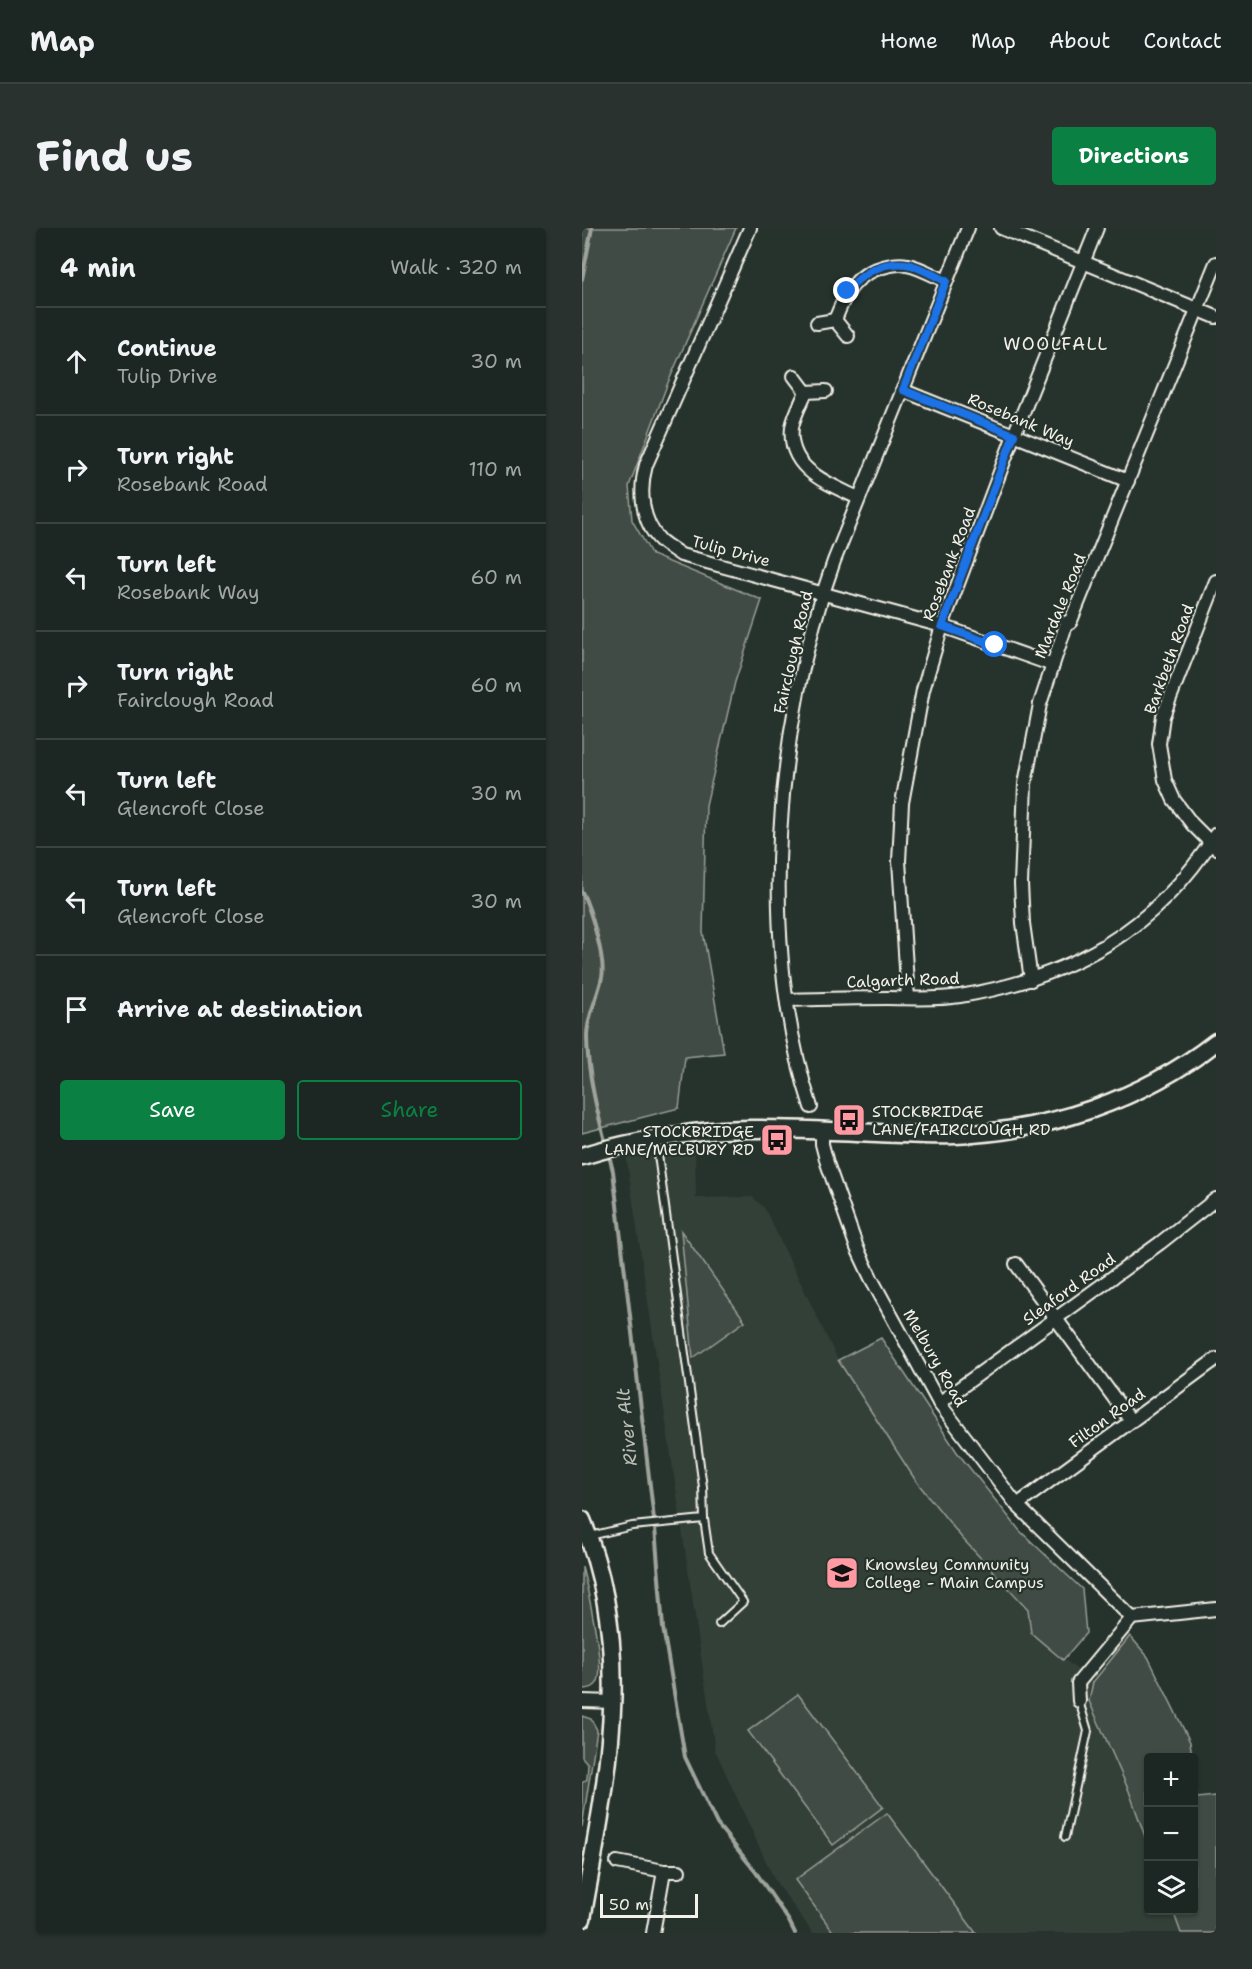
<!DOCTYPE html>
<html lang="en">
<head>
<meta charset="utf-8">
<style>
	:root { --surface:#1c2622; --page:#29322f; --text:#f1f3f6; --muted:#a0a5a5; --line:#3a4340; --accent:#0b8043 }
	body { margin:0; font-family:"Shantell Sans",sans-serif; background:var(--page); color:var(--text) }
	.controls { position:absolute; right:18px; bottom:18px; display:grid; overflow:hidden; border-radius:6px; box-shadow:0 2px 4px #0004 }
	.controls button { width:54px; height:54px; display:grid; place-items:center; padding:0; border:0; border-bottom:2px solid var(--line); background:var(--surface); color:var(--text); font:30px sans-serif }
	.scale { position:absolute; left:18px; bottom:15px; width:98px; box-sizing:border-box; padding-left:6px; border:3px solid #f4f1e8; border-top:0; font-size:16px; line-height:21px; white-space:nowrap; color:#f4f1e8; -webkit-text-stroke:4px #26332d; paint-order:stroke }
	.stop { position:absolute; width:18px; height:18px; margin:-14px; border:4px solid #1a73e8; border-radius:50%; background:#fff }
	.stop.end { background:#1a73e8; border-color:#fff; box-shadow:0 2px 6px #0008 }
	.list { margin:0; padding:0; list-style:none }
	h2 { display:flex; justify-content:space-between; align-items:center; height:78px; margin:0; padding:0 24px; font-size:26px }
	h2 small { font-size:20px; font-weight:400; color:var(--muted) }
	.list li { display:grid; grid-template-columns:39px 1fr auto; gap:18px; align-items:center; box-sizing:border-box; height:108px; padding:0 24px; border-top:2px solid var(--line) }
	.list b { display:block; font-size:22px; white-space:nowrap }
	.list p { margin:0; font-size:20px; white-space:nowrap; color:var(--muted) }
	.list em { font-size:20px; font-style:normal; color:var(--muted) }
	.actions { display:flex; gap:12px; padding:18px 24px }
	.actions a { flex:1; padding:14px 0; border:2px solid var(--accent); border-radius:6px; text-align:center; font-size:21px; color:var(--accent) }
	.actions .main { background:var(--accent); color:#fff }
	.icon { flex:none; width:33px; height:33px; fill:none; stroke:currentColor; stroke-width:2; stroke-linecap:round; stroke-linejoin:round }
	.map { position:relative; flex:none; width:634px; height:1705px; overflow:hidden; border-radius:6px }
	header { display:flex; align-items:center; gap:36px; box-sizing:border-box; height:84px; padding:0 30px; background:var(--surface); border-bottom:2px solid var(--line) }
	header strong { font-size:28px }
	nav { display:flex; gap:33px; margin-inline-start:auto; font-size:21px }
	.intro { display:flex; align-items:center; justify-content:space-between; box-sizing:border-box; height:144px; padding:0 36px }
	h1 { margin:0; font-size:42px }
	.button { padding:15px 27px; border-radius:6px; background:var(--accent); color:#fff; font-size:21px; font-weight:700 }
	main { display:flex; gap:36px; padding:0 36px }
	aside { flex:1; background:var(--surface); border-radius:6px; box-shadow:0 2px 4px #0004 }
	.map>svg:first-child { display:block }
	.built { fill:#333f39 }
	.green { fill:#414b45; stroke:#9a9e96; stroke-width:1.5 }
	.lines { fill:none; stroke-linecap:round; stroke-linejoin:round }
	.stream { stroke:#9fa39b; stroke-width:4 }
	.lane-casing { stroke:#f4f1e8; stroke-width:10 }
	.street-casing { stroke:#f4f1e8; stroke-width:16 }
	.secondary-casing { stroke:#f4f1e8; stroke-width:21 }
	.lane { stroke:#26332d; stroke-width:6 }
	.street { stroke:#26332d; stroke-width:12 }
	.secondary { stroke:#26332d; stroke-width:16 }
	.route { stroke:#1a73e8; stroke-width:8 }
	.labels { text-anchor:middle; dominant-baseline:central; stroke-width:4.5; stroke-linejoin:round; paint-order:stroke }
	.street-label { font-size:16px; fill:#f4f1e8; stroke:#26332d }
	.poi-label { font-size:16px; fill:#f4f1e8; stroke:#26332d; text-anchor:start }
	.neighbourhood-label { font-size:18px; letter-spacing:1.5px; fill:#f4f1e8; stroke:#26332d }
	.water-label { font-size:18px; font-style:italic; fill:#bcbdb5; stroke:#26332d }
</style>
</head>
<body>
<header>
<strong>Map</strong>
<nav><a>Home</a><a>Map</a><a>About</a><a>Contact</a></nav>
</header>
<div class="intro"><h1>Find us</h1><a class="button">Directions</a></div>
<main>
<aside>
<h2>4 min<small>Walk · 320 m</small></h2>
<ul class="list">
<li><svg class="icon" aria-label="ahead" viewBox="0 0 24 24"><path d="M12 20V5M6 11l6-6 6 6"/></svg><div><b>Continue</b><p>Tulip Drive</p></div><em>30 m</em></li>
<li><svg class="icon" aria-label="right" viewBox="0 0 24 24"><path d="M7 20v-9h11M14 6l5 5-5 5"/></svg><div><b>Turn right</b><p>Rosebank Road</p></div><em>110 m</em></li>
<li><svg class="icon" aria-label="left" viewBox="0 0 24 24"><path d="M17 20v-9H6M10 6l-5 5 5 5"/></svg><div><b>Turn left</b><p>Rosebank Way</p></div><em>60 m</em></li>
<li><svg class="icon" aria-label="right" viewBox="0 0 24 24"><path d="M7 20v-9h11M14 6l5 5-5 5"/></svg><div><b>Turn right</b><p>Fairclough Road</p></div><em>60 m</em></li>
<li><svg class="icon" aria-label="left" viewBox="0 0 24 24"><path d="M17 20v-9H6M10 6l-5 5 5 5"/></svg><div><b>Turn left</b><p>Glencroft Close</p></div><em>30 m</em></li>
<li><svg class="icon" aria-label="left" viewBox="0 0 24 24"><path d="M17 20v-9H6M10 6l-5 5 5 5"/></svg><div><b>Turn left</b><p>Glencroft Close</p></div><em>30 m</em></li>
<li><svg class="icon" aria-label="arrive" viewBox="0 0 24 24"><path d="M6 21V4h12l-3 4 3 4H6"/></svg><div><b>Arrive at destination</b></div></li>
</ul>
<div class="actions"><a class="main">Save</a><a>Share</a></div>
</aside>
<div class="map">
<svg width="634" height="1705" viewBox="0 0 634 1705">
	<rect width="100%" height="100%" fill="#26332d"/>
	<filter id="ink" filterUnits="userSpaceOnUse"><feTurbulence type="fractalNoise" baseFrequency=".0167" numOctaves="2"/><feDisplacementMap in="SourceGraphic" scale="12" xChannelSelector="R" yChannelSelector="G"/><feConvolveMatrix kernelMatrix="1 2 1 2 8 2 1 2 1" color-interpolation-filters="sRGB"/></filter>
	<g filter="url(#ink)">
		<path class="built" d="M113,922L114,970L171,969L183,981L256,1132L334,1253L380,1310L446,1381L449,1405L511,1454L507,1473L547,1563L566,1617V1682L591,1683L599,1705H231L192,1651L133,1522L44,927Z"/>
		<g class="green">
			<path d="M0,0H154L85,157L47,258L50,292L70,327L180,372L153,454L124,577L121,704L142,825L103,829L97,880L0,905Z"/>
			<path d="M99,1003L163,1093L111,1130Z"/>
			<path d="M299,1110L375,1224L438,1303L500,1361L504,1405L481,1432L449,1405L446,1381L380,1310L334,1253L256,1132Z"/>
			<path d="M0,1339C5,1358 23,1438 16,1453C13,1460 7,1461 0,1461Z"/>
			<path d="M548,1408L566,1429L608,1514L610,1529L566,1530V1617L547,1563L507,1473L511,1454Z"/>
			<path d="M216,1466L301,1579L251,1617L166,1503Z"/>
			<path d="M0,1488L9,1491L15,1502L0,1599V1555L5,1551L6,1536L0,1529Z"/>
			<path d="M612,1541L615,1570L634,1568V1705H599L591,1683L612,1682Z"/>
			<path d="M305,1585L394,1705H252L213,1652Z"/>
		</g>
		<g class="lines">
			<g class="stream">
				<path d="M0,51L10,0"/>
				<path d="M0,664C8,680 24,732 20,749C16,769 5,788 5,808C5,843 15,883 24,917"/>
				<path d="M26,924L31,943L73,1300L81,1400L103,1529L135,1596L173,1643L207,1693L213,1705"/>
			</g>
			<defs>
				<g id="lane">
					<path d="M122,1291L127,1325L161,1374L137,1396"/>
					<path d="M8,1308L50,1298L122,1291L121,1259L74,912"/>
					<path d="M483,1609L506,1503L497,1473"/>
				</g>
				<g id="street">
					<path d="M168,0L64,237C57,262 59,294 79,313C85,318 92,322 99,327L360,398L471,437"/>
					<path d="M419,0L634,89"/>
					<path d="M253,92C263,66 273,46 301,39C308,37 318,35 325,37C338,39 352,48 364,53"/>
					<path d="M235,95L253,92L266,108"/>
					<path d="M212,148L224,164L244,163"/>
					<path d="M320,162L546,253"/>
					<path d="M224,164C219,175 212,188 210,199C205,241 245,255 276,270"/>
					<path d="M634,353L581,488L577,516L583,552L592,572L610,596L634,620"/>
					<path d="M449,752L441,695L439,656L443,556L458,476L485,394L488,395L634,35"/>
					<path d="M326,770L317,633L320,575L341,462L360,398L432,207L515,0"/>
					<path d="M205,772C238,771 272,770 305,770C329,770 354,772 378,768C488,750 573,703 634,606"/>
					<path d="M229,879C175,714 193,496 252,333L386,0"/>
					<path d="M240,903V916L245,935L275,1020L289,1050L357,1175L435,1277L550,1390"/>
					<path d="M434,1036L549,1193"/>
					<path d="M357,1175L578,1015L634,971"/>
					<path d="M435,1277L634,1131"/>
					<path d="M0,1473L32,1474"/>
					<path d="M497,1473L496,1455L550,1390L634,1381"/>
					<path d="M35,1634L82,1643H97"/>
					<path d="M71,1705L82,1643"/>
				</g>
				<g id="secondary">
					<path d="M0,928C48,913 124,900 174,901C222,901 271,904 319,906C337,907 356,908 373,907C467,903 560,872 634,814"/>
					<path d="M0,1292C55,1426 24,1554 0,1691"/>
				</g>
			</defs>
			<use href="#lane" class="lane-casing"/>
			<use href="#street" class="street-casing"/>
			<use href="#secondary" class="secondary-casing"/>
			<use href="#lane" class="lane"/>
			<use href="#street" class="street"/>
			<use href="#secondary" class="secondary"/>
		</g>
	</g>
	<g class="lines" filter="url(#ink)">
		<path class="route" d="M265,63C279,46 300,33 324,36C337,38 352,48 364,53L321,162L432,207L360,398L413,417"/>
	</g>
	<defs>
		<symbol id="bus-square" viewBox="-11 -11 22 22"><rect x="-9" y="-9" width="18" height="18" rx="4" fill="#ff9aa2" stroke="#26332d"/><path d="M-5-6H5V4H4V6H2V4H-2V6H-4V4H-5ZM-3.5-4V0h7V-4ZM-3.5 1.2v1.5H-2V1.2ZM2 1.2v1.5H3.5V1.2Z" fill="#111"/></symbol>
		<symbol id="university-square" viewBox="-11 -11 22 22"><rect x="-9" y="-9" width="18" height="18" rx="4" fill="#ff9aa2" stroke="#26332d"/><path d="M0-5L7-2L0 1L-7-2ZM-4 1L0 2.5L4 1V4Q0 6-4 4Z" fill="#111"/></symbol>
	</defs>
	<g fill-rule="evenodd">
		<use href="#bus-square" x="248" y="873" width="38" height="38"/>
		<use href="#bus-square" x="176" y="893" width="38" height="38"/>
		<use href="#university-square" x="241" y="1326" width="38" height="38"/>
	</g>
	<g class="labels">
		<g class="street-label">
			<text transform="translate(439 192) rotate(23)">Rosebank Way</text>
			<text transform="translate(149 323) rotate(15)">Tulip Drive</text>
			<text transform="translate(367 336) rotate(-69)">Rosebank Road</text>
			<text transform="translate(478 378) rotate(-68)">Mardale Road</text>
			<text transform="translate(211 424) rotate(-77)">Fairclough Road</text>
			<text transform="translate(587 431) rotate(-70)">Barkbeth Road</text>
			<text transform="translate(321 752) rotate(-2)">Calgarth Road</text>
			<text transform="translate(487 1061) rotate(-36)">Sleaford Road</text>
			<text transform="translate(353 1130) rotate(60)">Melbury Road</text>
			<text transform="translate(525 1190) rotate(-36)">Filton Road</text>
		</g>
		<g class="poi-label">
			<text x="290" y="883">STOCKBRIDGE<tspan x="290" dy="18">LANE/FAIRCLOUGH RD</tspan></text>
			<text x="172" y="903" text-anchor="end">STOCKBRIDGE<tspan x="172" dy="18">LANE/MELBURY RD</tspan></text>
			<text x="283" y="1336">Knowsley Community<tspan x="283" dy="18">College - Main Campus</tspan></text>
		</g>
		<g class="neighbourhood-label">
			<text x="474" y="116">WOOLFALL</text>
		</g>
		<g class="water-label">
			<text transform="translate(45 1199) rotate(-96)">River Alt</text>
		</g>
	</g>
</svg>
<div class="controls">
<button>+</button>
<button>−</button>
<button><svg class="icon" aria-label="layers" viewBox="0 0 24 24"><path d="M12 4l9 5-9 5-9-5zM3 14l9 5 9-5"/></svg></button>
</div>
<div class="scale">50 m</div>
<div class="stop" style="left:413px;top:417px"></div>
<div class="stop end" style="left:265px;top:63px"></div>
</div>
</main>
</body>
</html>
